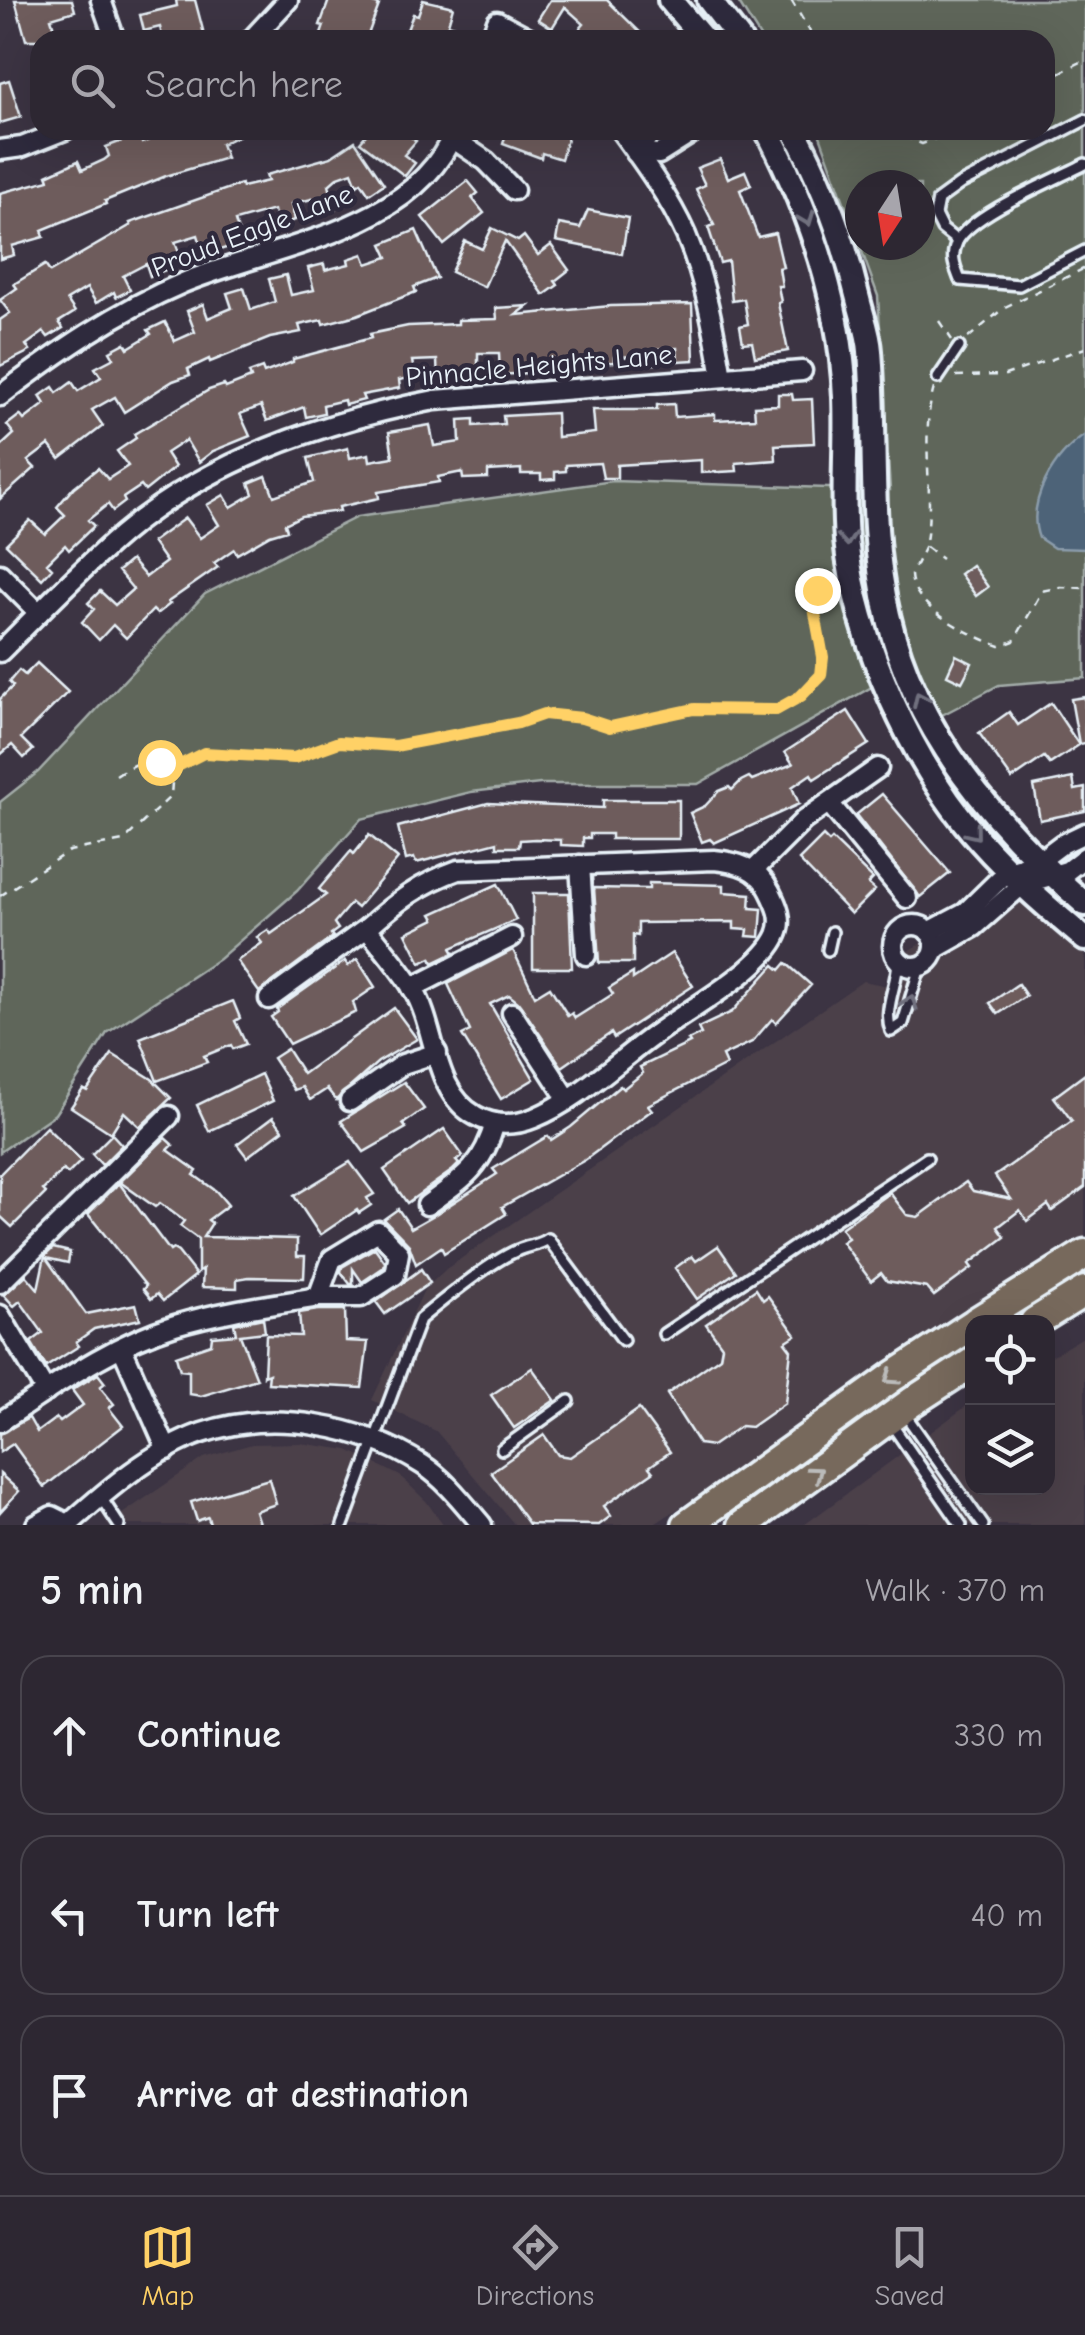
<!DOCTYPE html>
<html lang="en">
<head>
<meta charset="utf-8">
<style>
	:root { --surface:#2d2732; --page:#39333e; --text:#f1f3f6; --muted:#a7a5ac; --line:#48444d; --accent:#ffd166 }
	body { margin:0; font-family:"Comic Neue",sans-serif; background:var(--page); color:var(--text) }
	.controls { position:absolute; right:30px; bottom:30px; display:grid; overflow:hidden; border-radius:20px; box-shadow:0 10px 40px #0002 }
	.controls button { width:90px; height:90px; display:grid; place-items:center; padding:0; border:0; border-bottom:2px solid var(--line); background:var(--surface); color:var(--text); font:50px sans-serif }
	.compass { position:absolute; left:845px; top:170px; width:90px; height:90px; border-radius:50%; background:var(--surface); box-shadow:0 10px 40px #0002; rotate:192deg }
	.stop { position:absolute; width:30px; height:30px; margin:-22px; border:8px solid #ffd166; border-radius:50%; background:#fff }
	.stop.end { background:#ffd166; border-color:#fff; box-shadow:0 2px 10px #0008 }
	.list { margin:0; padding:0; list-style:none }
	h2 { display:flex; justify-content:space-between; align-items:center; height:130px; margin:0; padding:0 40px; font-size:42px }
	h2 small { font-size:32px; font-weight:400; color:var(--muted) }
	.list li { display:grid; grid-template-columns:65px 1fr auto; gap:30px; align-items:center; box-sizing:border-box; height:160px; margin:0 20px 20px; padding:0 20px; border:2px solid var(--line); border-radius:30px }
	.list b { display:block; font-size:38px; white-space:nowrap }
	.list em { font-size:32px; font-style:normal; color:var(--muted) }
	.icon { flex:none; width:55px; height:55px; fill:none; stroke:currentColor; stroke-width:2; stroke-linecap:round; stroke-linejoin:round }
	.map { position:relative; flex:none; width:1085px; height:1525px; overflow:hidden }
	.search { position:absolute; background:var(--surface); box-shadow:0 10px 40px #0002; left:30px; right:30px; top:30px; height:110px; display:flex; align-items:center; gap:25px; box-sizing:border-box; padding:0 35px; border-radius:30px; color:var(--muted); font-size:38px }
	.sheet { height:670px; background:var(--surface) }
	nav { display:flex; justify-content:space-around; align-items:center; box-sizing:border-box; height:140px; border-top:2px solid var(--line); background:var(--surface); font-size:28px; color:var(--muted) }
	nav a { display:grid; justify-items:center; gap:5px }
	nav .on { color:var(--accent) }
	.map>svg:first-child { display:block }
	.built { fill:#4b404a }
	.green { fill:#5e665a; stroke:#a3aca9; stroke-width:2.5; fill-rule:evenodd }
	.water { fill:#4d6478; stroke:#8b9cab; stroke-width:2.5 }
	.building { fill:#6e5c5b; stroke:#e8f1f8; stroke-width:2.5 }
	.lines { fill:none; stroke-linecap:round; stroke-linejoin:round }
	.service-casing { stroke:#e8f1f8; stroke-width:16 }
	.minor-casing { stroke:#e8f1f8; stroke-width:25 }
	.tertiary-casing { stroke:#e8f1f8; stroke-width:30 }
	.primary-casing { stroke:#e8f1f8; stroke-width:35 }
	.path { stroke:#e8f1f8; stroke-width:2.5; stroke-dasharray:8 8; stroke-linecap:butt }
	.service { stroke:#2f2a3d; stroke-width:9 }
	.minor { stroke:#2f2a3d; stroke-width:18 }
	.tertiary { stroke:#2f2a3d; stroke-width:22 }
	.primary { stroke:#77695c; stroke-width:28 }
	.oneway { stroke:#70707e }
	.oneway2 { stroke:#bbbbba }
	.route { stroke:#ffd166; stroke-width:12 }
	.labels { text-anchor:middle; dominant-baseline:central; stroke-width:9; stroke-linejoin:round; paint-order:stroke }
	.street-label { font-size:28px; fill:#e8f1f8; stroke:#2f2a3d }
</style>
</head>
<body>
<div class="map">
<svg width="1085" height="1525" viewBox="0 0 1085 1525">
	<rect width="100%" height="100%" fill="#3c3443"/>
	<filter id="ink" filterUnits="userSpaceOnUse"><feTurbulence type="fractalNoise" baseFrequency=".01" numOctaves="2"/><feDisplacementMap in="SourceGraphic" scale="20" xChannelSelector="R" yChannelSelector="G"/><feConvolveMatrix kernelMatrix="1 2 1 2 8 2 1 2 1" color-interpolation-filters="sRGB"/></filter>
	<g filter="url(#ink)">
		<g class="built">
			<path d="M1005,887L1085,954V1243L653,1525H515L436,1431L372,1400L424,1290L446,1269L863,981L888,986L904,953L974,914Z"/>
			<path d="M1085,1336V1525H804L972,1402V1488H1048V1358Z"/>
			<path d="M300,1443L348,1450L400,1476L426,1501L443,1525H106L204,1458L252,1444Z"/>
		</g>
		<path class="green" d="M737,0H1085V678L999,685L942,715L872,687L698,784H540L471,792L361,819L297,891L219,959L107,1033L55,1114L0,1152V802L38,772L205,594L357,517L613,481L890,490L878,296L818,130H1045V40H762ZM860,185H920V245H860Z"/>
		<path class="water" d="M1085,435V549L1054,548L1039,538C1025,501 1055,455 1085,435Z"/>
		<g class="building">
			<path d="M15,0H72L75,11L51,18L58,40H26Z"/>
			<path d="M176,0H195L204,34L191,37L192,40H163L160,27L144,31L140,15L177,6Z"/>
			<path d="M329,0H364L379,5L366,40H319L324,26L320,25Z"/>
			<path d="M423,0L453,7L448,24L462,28L458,40H438L407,30L413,14L418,15Z"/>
			<path d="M550,0H607L648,40H570L584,24L565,7L552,28L538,19Z"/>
			<path d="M9,80L21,117L0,123V83Z"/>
			<path d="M137,130L142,143L165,134L164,130H250L221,144L226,158L166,176L105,201L106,204L42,230L44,237L12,246L14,255L0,259V193L49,180L47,175L78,161L82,170L104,160L109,156L106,147L122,141L120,136Z"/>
			<path d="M370,130H402L416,141L404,155L415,163L405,176L360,142Z"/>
			<path d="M507,130H570L561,159L542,153L541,158L503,144Z"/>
			<path d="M355,141L384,184L369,194L361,182L357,185L352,172L338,177L329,185L335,209L320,213L316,198L291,204L295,220L277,225L274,210L235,221L242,243L204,255L198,235L175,242L183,263L150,276L146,264L123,276L130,290L116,297L114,292L96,303L87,288L67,300L75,312L59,322L63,328L48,337L44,332L26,345L30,351L0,366V320L10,313L0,300L17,288L14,284L45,265L50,272L131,225L130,223L241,184L242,187L268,181L266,175L331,157Z"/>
			<path d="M720,159L728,178L745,171L751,185L740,190L758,237L775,233L783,267L779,268L782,286H778L781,302L778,303L788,351L755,357L752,342L743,343L740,326L748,324L744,299L732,301L728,261L720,263L708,227L714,225L696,189L705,185L697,168Z"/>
			<path d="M468,181L478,193L472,198L484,213L444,245L422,217Z"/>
			<path d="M588,210L628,218L622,254L556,241L559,224L580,228Z"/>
			<path d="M492,228L518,241L524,236L538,255L551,245L569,270L555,281L558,285L544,295L505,241L484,287L451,272L465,241L482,249Z"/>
			<path d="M416,230L437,278L414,287L416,292L357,315L323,324L322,320L299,325L301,332L270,338L210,362L209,359L188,369L190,375L173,381L124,412L115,397L92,410L103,426L60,459L49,445L28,461L35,468L0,499V447L14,434L7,425L20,415L24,420L45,404L40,396L53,387L57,393L72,382L78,391L101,377L95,368L114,358L110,351L125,343L128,348L151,334L148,330L165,322L175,341L195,332L187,311L203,304L208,318L232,308L227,293L244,288L251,310L275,302L269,279L286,275L291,295L314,290L308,268L324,264L325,270L349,264L348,259L363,254L367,264L388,257L382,244Z"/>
			<path d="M692,304L694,360L678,361L677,348L656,349L655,364H640V356L614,357V362L557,364V371L500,375L499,353H478V377H455L456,382L438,383L437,360L412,361L415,377L399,380L400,388L362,395L364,400L345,405L344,400L323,405L324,413L306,417L304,407L267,421L261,406L240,414L250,436L213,451L199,462L186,440L166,453L175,467L145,491L141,486L123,498L125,502L113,511L108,504L88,520L94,526L69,550L65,545L47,563L52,568L42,579L6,544L30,520L45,534L65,515L57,507L74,487L98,468L108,479L128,466L117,451L136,438L134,434L209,390L224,385L226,388L251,378L249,373L262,368L264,373L293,362V359L371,338L370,334L408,326L458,324V320L497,319L496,308L528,306L516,315L611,306Z"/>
			<path d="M778,394H792L793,400L812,399L814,443L775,445L776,460L736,463L737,471L701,473V460L617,465V478H603L600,463L566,465V471L555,472V479L541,480V474H521V469L488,471V478L463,479L462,472L438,477L439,482L378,492L379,498L339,507L340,511L301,516L285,524L287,530L270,535L237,554L234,549L214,563L218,567L168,602L170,604L157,614L153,610L126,638L113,625L99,640L82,622L94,609L88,603L100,591L115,605L133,589L118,571L131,560L146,577L166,562L152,542L185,518L200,538L219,525L207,505L224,495L231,507L253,494L249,483L266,476L274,496L314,482L308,458L348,448L350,458L369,454L370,461L393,457L389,432L430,425L434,446L460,442L459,420L474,419V426L504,424L503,416L556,413L557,437L595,433L593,410H657V405L674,404L675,417L715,414V420L755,418L754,406L778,405Z"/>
			<path d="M972,565L988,587L976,596L960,574Z"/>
			<path d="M956,655L972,663L962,682L947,675Z"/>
			<path d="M37,663L68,692L21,738L33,750L24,758L12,745L0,755V699L13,686L9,682L19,670L25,675Z"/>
			<path d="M1085,697V743L1079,744L1071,699Z"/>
			<path d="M1051,703L1079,745L1050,764L1044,757L1012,779L979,733L1009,712L1018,725Z"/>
			<path d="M848,711L869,744L814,779L811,774L792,787L799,804L714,843L710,839L702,842L690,813L705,806L719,791L729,787L732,790L741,781L749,777L752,780L793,764L785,752Z"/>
			<path d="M1073,778L1075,790L1085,788V811L1040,820L1034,786Z"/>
			<path d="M882,794L950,873L920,897L856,815Z"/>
			<path d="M603,800H679V839H611V834H590V838H583V846L561,845V840L535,839L520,840L519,847H497V842L416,863L414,858L406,860L398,827L488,803L603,808Z"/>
			<path d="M369,835L398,859L357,908L351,903L334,923L338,929L331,934L333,937L259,992L237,961L262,943L257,937L268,930L271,934L326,895L319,889L351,851L354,854Z"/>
			<path d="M823,836L829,842L832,839L873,879L868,884L875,890L851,914L799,860Z"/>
			<path d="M649,883L724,885V892L751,894L750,908L762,909L760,937L747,936L748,930L734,929V922L638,923V936L633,935V963H599L594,888L649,889Z"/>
			<path d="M498,884L516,920L451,948L454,953L433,963L431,958L421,963L406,933L435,919L432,914Z"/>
			<path d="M533,893H569L572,968H533Z"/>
			<path d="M513,950L535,996L550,987L568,1016L572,1013L575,1018L613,994L609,988L633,973V979L672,953L693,986L614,1038L611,1033L562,1067L518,1002L509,995L490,1004L534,1079L501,1099L462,1035L470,1031L448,984Z"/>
			<path d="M357,959L375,987L353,1002L356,1012L289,1044L271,1017L278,1012L277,1009L345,961L348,966Z"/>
			<path d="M786,963L811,985L776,1023L772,1019L752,1042L722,1056L726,1065L648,1105L652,1110L585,1160L502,1207L506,1214L444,1253L441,1247L416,1264L409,1245L384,1219L398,1209L411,1228L434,1215L497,1174L493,1169L548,1136L551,1140L571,1127L620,1086L623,1089L643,1073L640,1067L690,1043L688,1040L701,1034L698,1028L732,1012L774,965L780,970Z"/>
			<path d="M1018,984L1026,996L998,1014L990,1003Z"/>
			<path d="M233,1001L240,1018L235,1021L246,1044L233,1049L231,1045L204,1056L207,1062L157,1081L140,1038Z"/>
			<path d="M394,1008L417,1039L378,1062L336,1100L327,1089L310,1100L302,1087L294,1090L273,1058L287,1049L303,1074Z"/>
			<path d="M112,1054L152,1079L171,1098L140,1127L124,1112L111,1133L71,1107L83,1089L87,1091Z"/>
			<path d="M261,1074L273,1101L209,1131L197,1105Z"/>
			<path d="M1085,1074V1187L1052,1211L1048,1205L1027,1221L1020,1210L998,1227L1005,1237L969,1264L972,1268L934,1296L927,1288L887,1281L881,1273L871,1281L842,1242L848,1238L841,1228L890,1193L907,1215L918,1217L966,1182L973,1191L1011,1199L995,1176L1072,1121L1054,1097Z"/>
			<path d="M404,1082L424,1109L403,1124L406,1128L364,1152L341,1121Z"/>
			<path d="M273,1117L283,1130L247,1157L237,1144Z"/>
			<path d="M46,1127L81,1161L68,1174L63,1170L43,1190L46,1193L12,1227L0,1216V1174Z"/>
			<path d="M444,1129L463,1156L456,1161L459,1164L453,1170L407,1203L384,1170Z"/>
			<path d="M112,1134L122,1145L102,1165L92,1154Z"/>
			<path d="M165,1138L173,1145L168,1150L197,1171L194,1175L216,1191L228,1205L208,1220L212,1223L203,1237L297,1239V1256H305L304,1278L249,1277L237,1279V1288L202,1287L203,1269L198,1273V1239L180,1226L184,1221L160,1203L155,1207L120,1182Z"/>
			<path d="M350,1162L374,1194L367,1198L371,1205L359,1213L357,1210L320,1235L294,1196Z"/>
			<path d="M119,1183L170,1251L173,1249L178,1252L196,1275L163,1301L157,1294L151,1299L143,1289L146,1286L88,1214Z"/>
			<path d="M718,1246L736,1272L697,1299L675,1268L692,1256L696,1261Z"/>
			<path d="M53,1248L70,1252L68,1263L46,1258L86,1314L136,1304L140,1319L94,1329L76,1342L79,1346L46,1367L31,1342L43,1333L20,1301L14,1306L4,1295L26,1275L38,1289L45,1256Z"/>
			<path d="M375,1248L385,1262L384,1267L362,1282L353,1269V1284H350L341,1272L342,1267Z"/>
			<path d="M421,1269L430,1283L385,1314L376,1302Z"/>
			<path d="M756,1289L763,1300L768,1296L796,1335L785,1342L791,1350L785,1403L751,1427L741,1426L712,1446L699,1444L667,1394L720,1357L722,1346L706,1324Z"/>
			<path d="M318,1310H345L346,1341L368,1342L362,1388L268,1383L269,1374L264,1376L266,1335L301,1336L299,1313Z"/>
			<path d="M263,1318L265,1332L240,1335L257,1379L201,1396L189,1394V1371L180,1370L176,1356L211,1344L212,1336L236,1334L234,1324Z"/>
			<path d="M532,1368L555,1400L514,1428L491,1395Z"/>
			<path d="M98,1374L105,1383L100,1387L114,1404L109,1408L123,1426L44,1487L13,1444L0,1452V1434L29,1418L37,1432L56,1418L60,1422L83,1405L72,1390Z"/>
			<path d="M639,1409L670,1452L649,1467L653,1472L604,1506L611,1516L599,1525L529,1524L491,1472L544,1435L558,1455L570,1457Z"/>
			<path d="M0,1474L19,1491L0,1512Z"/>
			<path d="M269,1479L276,1504L255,1511L259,1523L210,1525L208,1517L197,1521L191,1502Z"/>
		</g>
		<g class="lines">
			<defs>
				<g id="service">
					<path d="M1085,164C1055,180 971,214 957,242C950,257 955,267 960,280L1019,285L1085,251"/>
					<path d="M957,241L942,229L935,215L938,200L960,184L1085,120"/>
					<path d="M938,378L959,347"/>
					<path d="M828,950L832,932"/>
					<path d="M898,961C897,985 883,1009 891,1031L903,1023L920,967"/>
					<path d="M664,1334L927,1158"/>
					<path d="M904,1413L983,1525"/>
					<path d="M890,1422L961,1525"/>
					<path d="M502,1449L569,1401"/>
					<path d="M100,1496L119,1525"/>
					<path d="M343,1525L420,1319C443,1300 491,1261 518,1250C529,1245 538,1246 548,1239L623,1340"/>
				</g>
				<g id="minor">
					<path d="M101,0L115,40"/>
					<path d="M251,40L288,0"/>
					<path d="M490,40L497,21L533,40"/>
					<path d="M620,130C644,163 669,197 686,235C705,280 714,329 722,377"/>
					<path d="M653,130L636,153L659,154L697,130"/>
					<path d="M452,138L486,161L514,190"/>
					<path d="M0,150L22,147L65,130"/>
					<path d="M0,396C56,353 117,311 183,283C272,246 416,231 455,130"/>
					<path d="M0,574L39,613"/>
					<path d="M0,652C39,613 79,571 121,535C209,460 325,421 435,400L802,371"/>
					<path d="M829,803L907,898"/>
					<path d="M714,860C737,862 759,868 770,891C777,905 784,919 777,935C761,971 686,1011 654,1035C616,1062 578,1100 534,1118C515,1126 494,1126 476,1116C432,1092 437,1028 413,989C400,968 382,948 367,928C396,902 421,883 458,870Z"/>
					<path d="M580,865L586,955"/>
					<path d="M753,871L804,820L878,768"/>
					<circle cx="914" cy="946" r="21"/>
					<path d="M929,932L965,913L1008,871L1038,862L1062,844L1085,833"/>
					<path d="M935,949L974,927L1023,884L1067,871L1085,857"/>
					<path d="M412,988L512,937"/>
					<path d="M269,999L367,928"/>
					<path d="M512,1013L567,1098"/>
					<path d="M350,1101L403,1064L437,1053"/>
					<path d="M427,1205C463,1179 483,1167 495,1123"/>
					<path d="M378,1231L399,1253L395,1275L361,1297H318L332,1259Z"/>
					<path d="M0,1283L169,1116"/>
					<path d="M0,1315L46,1392"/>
					<path d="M122,1348L167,1450"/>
					<path d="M0,1422C55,1386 110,1345 175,1325C222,1311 270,1305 318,1297"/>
					<path d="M69,1524C107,1490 153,1450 202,1433C272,1409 361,1425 423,1465C446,1480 464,1504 482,1525"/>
					<path d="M36,1525L52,1516L70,1525"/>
				</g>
				<g id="tertiary">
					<path d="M670,0L704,40"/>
					<path d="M709,0L740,40"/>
					<path d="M767,130C810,213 841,302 845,397C847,445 842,493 846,540C856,640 913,766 980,841C1012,877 1048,908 1085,939"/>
					<path d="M794,130C823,184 844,240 858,299C862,316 869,334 870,351C877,438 868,529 888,615C915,733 997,827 1085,904"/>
				</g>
				<g id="primary">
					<path d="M976,1322L1085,1254"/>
					<path d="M1035,1322L1085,1291"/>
					<path d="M687,1525L894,1376L972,1325"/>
					<path d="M743,1525L912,1402L972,1363"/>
				</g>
			</defs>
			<use href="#service" class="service-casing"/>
			<use href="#minor" class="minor-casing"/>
			<use href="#tertiary" class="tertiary-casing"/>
			<use href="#primary" class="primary-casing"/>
			<g class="path">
				<path d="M791,0L815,40"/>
				<path d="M1045,80L1085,60"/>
				<path d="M889,130L922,144L958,130"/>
				<path d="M939,321L952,340"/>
				<path d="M968,338L1005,307L1085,268"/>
				<path d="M956,376L1005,375L1085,348"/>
				<path d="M934,388C919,440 936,494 925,546L942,559"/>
				<path d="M925,546L911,575C912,608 972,636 1000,646L1014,641L1042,591L1060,587L1085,588"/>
				<path d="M116,775C135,763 150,754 171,768"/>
				<path d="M0,896L69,851L123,841L171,796L173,769L204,753L294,758L339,742L395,746L517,723L544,714L582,718L610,727L694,709L775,710L801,696L821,675L823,657L815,597L817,590L835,582"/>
			</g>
			<use href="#service" class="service"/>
			<use href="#minor" class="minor"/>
			<use href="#tertiary" class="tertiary"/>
			<use href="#primary" class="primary"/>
		</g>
		<defs><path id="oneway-chevron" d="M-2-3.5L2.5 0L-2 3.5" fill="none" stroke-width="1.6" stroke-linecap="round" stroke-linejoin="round" transform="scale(2.5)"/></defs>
		<g class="oneway">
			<use href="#oneway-chevron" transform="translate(807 219) rotate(69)"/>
			<use href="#oneway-chevron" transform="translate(847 539) rotate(85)"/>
			<use href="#oneway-chevron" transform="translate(920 699) rotate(-115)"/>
			<use href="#oneway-chevron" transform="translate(974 833) rotate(51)"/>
			<use href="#oneway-chevron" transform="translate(910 1002) rotate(-71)"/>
		</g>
		<g class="oneway2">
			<use href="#oneway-chevron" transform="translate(891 1378) rotate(146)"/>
			<use href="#oneway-chevron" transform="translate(816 1473) rotate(-36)"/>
		</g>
	</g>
	<g class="lines" filter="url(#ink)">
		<path class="route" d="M160,762L172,769L204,753L294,758L339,742L395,746L518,723L544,714L582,718L610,727L694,709L776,710L801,696L821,675L823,657L814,608L817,590"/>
	</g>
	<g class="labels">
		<g class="street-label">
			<text transform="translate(252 231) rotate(-21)">Proud Eagle Lane</text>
			<text transform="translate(539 366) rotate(-5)">Pinnacle Heights Lane</text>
		</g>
	</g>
</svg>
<div class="controls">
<button><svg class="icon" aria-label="locate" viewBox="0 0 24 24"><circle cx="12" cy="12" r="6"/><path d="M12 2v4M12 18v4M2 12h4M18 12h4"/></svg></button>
<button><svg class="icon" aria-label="layers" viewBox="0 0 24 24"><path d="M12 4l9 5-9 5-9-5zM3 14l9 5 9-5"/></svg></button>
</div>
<svg class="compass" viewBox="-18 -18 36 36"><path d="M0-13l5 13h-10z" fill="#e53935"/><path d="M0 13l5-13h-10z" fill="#a7a5ac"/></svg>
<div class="stop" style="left:160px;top:762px"></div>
<div class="stop end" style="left:817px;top:590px"></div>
<div class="search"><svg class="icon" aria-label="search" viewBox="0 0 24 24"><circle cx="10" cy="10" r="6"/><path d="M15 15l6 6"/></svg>Search here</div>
</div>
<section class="sheet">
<h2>5 min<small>Walk · 370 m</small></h2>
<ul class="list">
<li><svg class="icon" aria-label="ahead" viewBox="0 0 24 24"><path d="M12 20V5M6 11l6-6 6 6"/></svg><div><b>Continue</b></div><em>330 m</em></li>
<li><svg class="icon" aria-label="left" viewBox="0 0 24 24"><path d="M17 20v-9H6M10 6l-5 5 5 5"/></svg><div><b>Turn left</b></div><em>40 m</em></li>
<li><svg class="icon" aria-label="arrive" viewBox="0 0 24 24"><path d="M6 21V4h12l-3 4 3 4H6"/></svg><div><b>Arrive at destination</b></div></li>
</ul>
</section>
<nav>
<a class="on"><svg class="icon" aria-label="map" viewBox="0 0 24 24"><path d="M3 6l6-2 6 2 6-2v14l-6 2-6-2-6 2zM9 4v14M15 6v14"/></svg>Map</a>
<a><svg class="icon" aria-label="directions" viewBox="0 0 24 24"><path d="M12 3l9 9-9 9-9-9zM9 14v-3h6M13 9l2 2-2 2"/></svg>Directions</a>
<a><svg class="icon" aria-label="saved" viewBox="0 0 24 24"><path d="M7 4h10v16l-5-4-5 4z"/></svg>Saved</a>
</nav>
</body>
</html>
